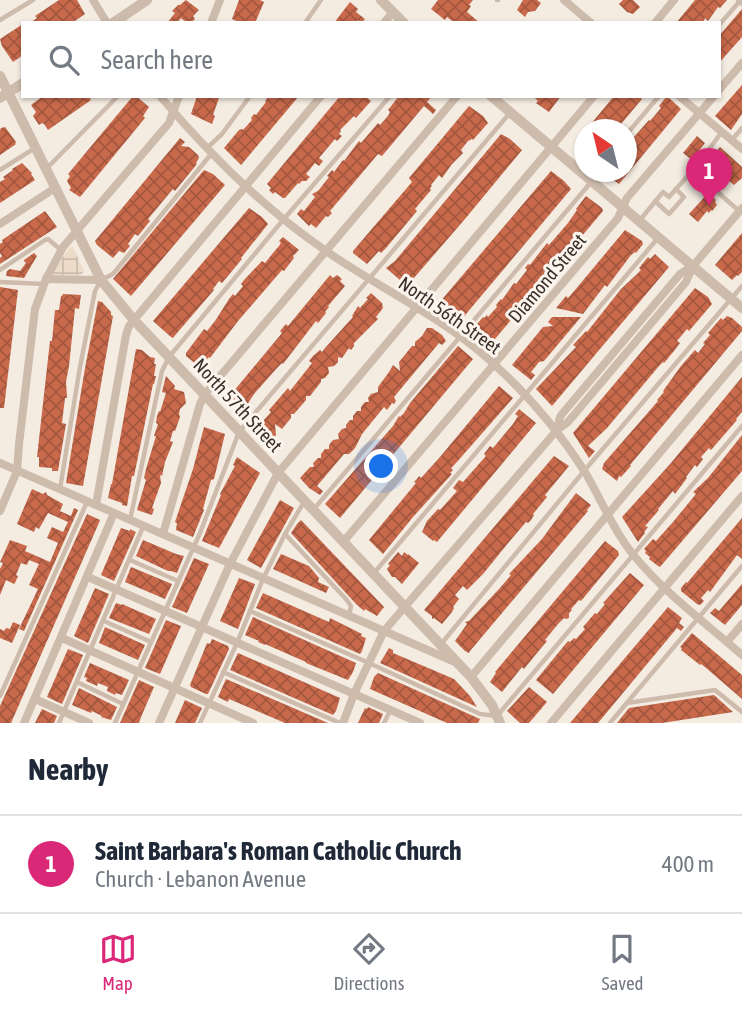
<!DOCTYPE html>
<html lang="en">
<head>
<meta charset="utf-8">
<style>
	:root { --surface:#fff; --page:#f2f2f3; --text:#1f2937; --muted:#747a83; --line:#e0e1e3; --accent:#db2777 }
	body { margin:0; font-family:"Asap Condensed",sans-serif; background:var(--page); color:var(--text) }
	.compass { position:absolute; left:574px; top:119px; width:63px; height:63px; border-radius:50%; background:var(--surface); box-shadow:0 2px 5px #0004; rotate:325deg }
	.you { position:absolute; left:382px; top:467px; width:24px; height:24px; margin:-18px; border:5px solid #fff; border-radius:50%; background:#1a73e8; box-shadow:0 0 0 10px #1a73e833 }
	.badge { display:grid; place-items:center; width:46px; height:46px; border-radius:50%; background:var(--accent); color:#fff; font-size:23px; font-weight:700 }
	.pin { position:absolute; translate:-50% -58px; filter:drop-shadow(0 2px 4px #0008) }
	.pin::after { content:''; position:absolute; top:37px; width:24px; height:21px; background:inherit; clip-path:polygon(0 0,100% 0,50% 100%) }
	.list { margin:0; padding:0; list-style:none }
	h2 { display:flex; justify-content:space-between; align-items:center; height:91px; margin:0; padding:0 28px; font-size:30px }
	h2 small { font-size:23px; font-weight:400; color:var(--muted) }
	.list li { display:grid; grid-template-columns:46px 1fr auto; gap:21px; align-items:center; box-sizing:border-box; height:98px; padding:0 28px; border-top:2px solid var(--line) }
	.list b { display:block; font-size:26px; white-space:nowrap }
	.list p { margin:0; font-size:23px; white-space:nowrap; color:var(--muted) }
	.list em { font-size:23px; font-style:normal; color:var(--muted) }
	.icon { flex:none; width:38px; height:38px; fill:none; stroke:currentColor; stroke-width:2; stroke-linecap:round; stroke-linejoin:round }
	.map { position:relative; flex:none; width:742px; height:723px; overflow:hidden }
	.search { position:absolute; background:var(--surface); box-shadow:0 2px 5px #0004; left:21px; right:21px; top:21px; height:77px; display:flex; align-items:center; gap:18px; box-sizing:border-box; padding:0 24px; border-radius:0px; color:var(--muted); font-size:26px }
	.sheet { height:189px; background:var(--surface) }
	nav { display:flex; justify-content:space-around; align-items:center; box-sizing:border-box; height:98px; border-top:2px solid var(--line); background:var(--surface); font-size:19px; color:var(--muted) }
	nav a { display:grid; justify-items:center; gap:4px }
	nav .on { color:var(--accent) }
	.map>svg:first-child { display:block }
	.plaza { fill:url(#plaza-grid) }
	.building { fill:url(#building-cross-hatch) }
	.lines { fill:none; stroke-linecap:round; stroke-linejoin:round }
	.service { stroke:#cdbbac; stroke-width:4.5 }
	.minor { stroke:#cdbbac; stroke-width:8 }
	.tertiary { stroke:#cdbbac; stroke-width:10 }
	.labels { text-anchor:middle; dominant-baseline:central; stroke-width:6; stroke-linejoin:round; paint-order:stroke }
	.street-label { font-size:19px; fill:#3b302b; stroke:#fbf5ee }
</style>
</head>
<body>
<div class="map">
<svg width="742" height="723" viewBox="0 0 742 723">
	<defs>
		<pattern id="plaza-grid" width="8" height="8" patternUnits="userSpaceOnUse" patternTransform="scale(1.75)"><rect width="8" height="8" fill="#ecdcc8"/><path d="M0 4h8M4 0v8" fill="none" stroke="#cbbdac"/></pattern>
		<pattern id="building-cross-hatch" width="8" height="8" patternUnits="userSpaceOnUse" patternTransform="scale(1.75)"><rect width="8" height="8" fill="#c8694b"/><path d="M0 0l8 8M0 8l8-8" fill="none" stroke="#a4573f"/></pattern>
	</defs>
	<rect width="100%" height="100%" fill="#f4ebe1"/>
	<path class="plaza" d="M70,247H73L84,272L80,275H53L55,268Z"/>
	<g class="building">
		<path d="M59,0H77L85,14L72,23H30L37,18L35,16Z"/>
		<path d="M186,0L199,10L193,16L195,19L191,23H187L181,18L177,23H167L175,13L172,11L178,5H180Z"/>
		<path d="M239,0H260L264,2L255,23H241L232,19Z"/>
		<path d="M438,0H473L469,5L471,6L467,12L480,23H455L447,17L445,20L431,9Z"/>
		<path d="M523,0H537L541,3L535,11L528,12L525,17L517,10Z"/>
		<path d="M623,0H633L640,7L633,14L627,12L619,4Z"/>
		<path d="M695,0H727L720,8L718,7L708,21L705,18L703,23H676Z"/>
		<path d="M350,2L358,9L356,12L365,19L361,23L358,20L356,23H334Z"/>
		<path d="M742,9V37L719,63V36Z"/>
		<path d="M23,24V55L13,62L2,46L0,39Z"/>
		<path d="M742,85V114L731,130L715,116Z"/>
		<path d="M43,96H67L69,99L73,96H89L91,100L48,130L44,124L42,123L39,125L33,116L36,112L31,105Z"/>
		<path d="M133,96H136L149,107L143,116L145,118L80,197L69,190L71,188L67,181L70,176L68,174Z"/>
		<path d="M197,96H214L219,98L213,115L215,116L212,124L191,114Z"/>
		<path d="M269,96H299L241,165L224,148L239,130L242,129L243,130L252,120L251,118L254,114L256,115L266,102L265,101Z"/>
		<path d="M340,96H365L371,101L356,118L354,116L340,130L341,131L339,134L342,136L337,141L335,139L319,158L323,161L319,166L315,163L306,174L310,177L306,181H302L299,184L298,183L285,198H283L275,192L273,194L269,190L271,188L267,184Z"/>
		<path d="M399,96H432L427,102L436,110L433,114L424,106L382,156L378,154L330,211L332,213L328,217L326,216L316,228L311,224L309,226L297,214L301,209L304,211L315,197L312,194L318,191L329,177L327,176L332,170L334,172L343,160L344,161L359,141L361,143L378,123L380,125L388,116L390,112L388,110Z"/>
		<path d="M533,96H561L549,112L536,103L538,101Z"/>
		<path d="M614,96H639L642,99L616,130H586Z"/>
		<path d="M667,96L681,109L619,184L603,172H626V146L649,120L650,121L661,108L659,106Z"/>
		<path d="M469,106L483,116L488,123L473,140L472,139L468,141L461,150L463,153L452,164L442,178L439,175L431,185L432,186L430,188L431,190L415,209L417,211L386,248L381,253L379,251L367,264L353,253V251L412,182L409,178Z"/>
		<path d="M5,127L16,142L15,143L16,144L0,155V130L1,128Z"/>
		<path d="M501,134L510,139L522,150L465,219L407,286L386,268L395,261Z"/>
		<path d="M697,136L705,143L692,160L683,153Z"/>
		<path d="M180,138L185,142L181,146L189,147L198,155L199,158L196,163L197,164L175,191L173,189L148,219L150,221L138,236L135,234L128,244L130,246L124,253L119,251L113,258L97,245L95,241Z"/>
		<path d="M720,147L742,167V178L734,185L707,163Z"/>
		<path d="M22,163L32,173L31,174L35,180L0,203V182L5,179L3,177L13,170L12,169Z"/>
		<path d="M204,170L213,174L225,185L131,296L113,279Z"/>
		<path d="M551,171L564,181L571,189L461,320L444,308L443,309L439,305V303Z"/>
		<path d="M710,191L714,196L713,197L716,200L715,202L717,205L712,211L711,210L709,213L707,211L698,222L689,214Z"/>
		<path d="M586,196L602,208L603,211L489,346L472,330L483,317L484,318L487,315L488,317L497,307L496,305L501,299L502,300L514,283L516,284L527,270L525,268L528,264L530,265L547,243L549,245L568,223L577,210L576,209Z"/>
		<path d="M249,208L262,217L268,224L241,258L242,259L222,283L219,281L213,289L214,290L177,333L173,338L171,337L153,321Z"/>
		<path d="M45,211L57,227L0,264V258L2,256L0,253V244L3,242L2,240Z"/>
		<path d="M625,230L642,241L643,244L636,253L635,252L631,255L607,287L605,285L583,314L556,308L566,296L568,298L575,290Z"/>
		<path d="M742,233V272L738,276L737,275L732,280L715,265Z"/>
		<path d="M283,237L299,250L293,256L294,258L284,271L282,270L238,321L210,358L209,357L200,367L197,365L186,356V353L204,329L207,331L215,321L229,299L233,294L235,296L243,286L241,284L244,280L262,261L265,263L273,253L279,246L281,243L279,241Z"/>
		<path d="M34,253L37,256L24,278L6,276L7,271L10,269L20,271L26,263L24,261V260Z"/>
		<path d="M655,254L669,267L552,406L536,389L576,347L573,345L586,331L587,332L621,289L637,274L641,270L639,268L648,257L650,259Z"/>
		<path d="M330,275L333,278L337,275L342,279L340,281L345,286L328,306L329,307L325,312L326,313L318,323L316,321L283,364L282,363L277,368L254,394L247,405L251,408L246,414L228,398L282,333L280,331L286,324L288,326Z"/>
		<path d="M0,287L18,290L4,408H0Z"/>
		<path d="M695,288L708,297L712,304L689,331L687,329L677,341L680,343L674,351L664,363L663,362L659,366L607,428L588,446L595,451L589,458L573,433Z"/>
		<path d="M371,293L382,303L383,308L376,317L378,319L354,343V346L351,350L349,348L342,358L338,357V362L334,366L328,367L329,373L325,378L321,379V382L310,396H306V400L294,414H291V418L282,429L275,424L276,435L272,440L268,441L262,437L255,430L271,412L269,410L288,388L290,391L312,363L309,361L313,356L320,350L322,352L325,348L353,317L352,316L358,306L360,308L368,299L366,298Z"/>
		<path d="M63,294L81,295L79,309L75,308L69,366L66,382L67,398H65L62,423L66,424L58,471H52V468L39,467V457H37L50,341H52L55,310H59L61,296H62Z"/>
		<path d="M98,301L102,302L111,312V315L113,316L83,486L66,483L85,368Z"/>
		<path d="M727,316L732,318L742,327V331L630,465L631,466L621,477L619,476L617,481L602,469L604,463L658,401L657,400L664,392L663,391L681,366L695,350L698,353L705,344L703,343L710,335L708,333L721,318L723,320Z"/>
		<path d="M552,317H581L544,361L539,362L531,372L535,375L531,380L512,365L543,327L553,326L548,322Z"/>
		<path d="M427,328H432L442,335L446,341L442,345L439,343L394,397L396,401L394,404L392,403L387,410L384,407L362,434L355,448L349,454H344L317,486L323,491L320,495L309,488L300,478L310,467H314L313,463L318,458H321V454L325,449H329V445L333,440L339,439L338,434L342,429L346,428V425L350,420H353V416L357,411H361V407L365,402H369L368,398L371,394L378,392V387L389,372L393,365L400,371L399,362L412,346H415V342L422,336Z"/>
		<path d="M458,346L473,359L340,518L325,504L393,426L399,416L400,417L404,413L410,403Z"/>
		<path d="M136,349L142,350L150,357L155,358L154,364H156L154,376H156L154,384H153L134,476H132L127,506L122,505V503L108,498L111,484H112Z"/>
		<path d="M166,376L175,386L174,389L184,392L186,403L180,409L179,414L180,417L175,431H173L170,441L173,442L165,462L162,476L160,475L161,483L152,508L154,509L152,515L137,510L146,480L144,478L146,469L156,436H154L158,424L156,423L157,416L159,411L160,412L166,393L162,392Z"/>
		<path d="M742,377V412L736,419L737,420L711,450L709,448L701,457L703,459L697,467L695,465L686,477L687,478L675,494L673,491L658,509L659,510L645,526L648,527L644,532L645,533L638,542L622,517L671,463Z"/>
		<path d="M499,386L513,398L456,463L451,468L453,470L450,473L452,474L413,517L383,554L369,540L416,483L414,482L417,479L419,476L421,478L440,457Z"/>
		<path d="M519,409L536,423L437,542L434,540L433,541L422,532L427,521L438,509L440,510L457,491L453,488L459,480L463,482L486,456L484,454L490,446L493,448L513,424L518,416L515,414Z"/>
		<path d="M204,427L225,434L214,479L211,480L203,509L204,510L193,537L176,530L177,523L175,522L193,469Z"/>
		<path d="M742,435V471L660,567L658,566L649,559L650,557L645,553L646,551L644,549L653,539L656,541L673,522L696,494L693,492L708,478Z"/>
		<path d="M554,456L569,466L545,495L547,497L533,514L534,515L531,520L528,523L526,522L509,542L483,574L467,590L463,586L455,595L459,599L453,607L454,608L452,612L442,624L434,618L432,619V616L424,610Z"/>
		<path d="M237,457L260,473L219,548L202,541L221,495L220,494L235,466L233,465Z"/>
		<path d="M32,489L43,494L46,492L47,495L63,504L60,511L71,516L74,508L78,510L24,631L19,629L38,589L29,585L39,564L29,560L27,565L21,563L16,575L18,576L15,583L14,584L6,580L0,595V569L3,563L0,562L2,558L10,540L27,546L25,551L50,562L58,543L47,538L52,527L63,532L68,522L48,513L39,529L36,527L34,532L17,524Z"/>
		<path d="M576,493L591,505L587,510L588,511L470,651L469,653L465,651L455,641L467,624L465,622L469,621L499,589L511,575L509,574L542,539Z"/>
		<path d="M280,500L294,508L261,568L247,560Z"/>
		<path d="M87,514L100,520L98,525L11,723H0V706Z"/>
		<path d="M742,518V559L737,555L710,592L708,590L701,598L704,601L700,605L697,604L681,591V588L686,582L687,583Z"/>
		<path d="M301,520L384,607L377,616L365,609L364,611L356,604L291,533L297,524Z"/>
		<path d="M121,528L130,531V529L136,532L114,581L101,575Z"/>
		<path d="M143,540L176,554L184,556L177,573L171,571H168L136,556Z"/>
		<path d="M605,541L618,551L619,555L581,601L579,600L571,609L572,610L569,613V618L566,619L564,618L558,624L545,640L547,641L537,653L524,669L522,667L502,692L490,682L496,673L495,672Z"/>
		<path d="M398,552L402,556L404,552L408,555V554L419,563L402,584L395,577H392L387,569L390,565L388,564Z"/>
		<path d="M281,554L309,566L319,578L318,582L329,587L326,593L273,569Z"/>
		<path d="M194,558L209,564L187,613L172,607Z"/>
		<path d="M131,567L172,584L165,599L125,582Z"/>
		<path d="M630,573L644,585L553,694L536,680L568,641L570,642L574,638L576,639L585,629L583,627L595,613L597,614L605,604L603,603Z"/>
		<path d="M239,578L255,584L238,629L220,621Z"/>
		<path d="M742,584V605L725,625L710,613L715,608L719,611Z"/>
		<path d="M95,588L109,594L88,643L74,636Z"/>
		<path d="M263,593L329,622L330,618L362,634L361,636L366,638L362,651L360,654L256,608Z"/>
		<path d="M116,603L122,605V604L156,619L149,634L109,618Z"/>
		<path d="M668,607L682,618L679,623L684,627L681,631L677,628L598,723H570Z"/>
		<path d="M253,617L356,663L353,672L348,680L306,663V662L265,644V645L258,642L259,641L245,635Z"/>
		<path d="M166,620L181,626L160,674L145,668Z"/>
		<path d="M13,622L20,625L12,643L0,638V629L4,631L6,628L10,629Z"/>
		<path d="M105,627L145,645L138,660L99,643Z"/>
		<path d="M692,633L742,675V699L705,667L701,664L700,665L681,650L682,648L680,647Z"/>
		<path d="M212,639L228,646L229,649L208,694H206L191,687L190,685L207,643L210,644Z"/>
		<path d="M389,648L393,650V653L454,679L470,696L477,707L380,663Z"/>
		<path d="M68,649L83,655L62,704L47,697Z"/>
		<path d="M238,653L340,698L336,711L333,715L230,670Z"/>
		<path d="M90,663L129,680L122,695L116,693L115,695L107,691L108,687L98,683L97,686L86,681L87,678L84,677Z"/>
		<path d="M378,673L480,719L478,723H447L370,689L374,677Z"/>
		<path d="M226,679L328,723H285L229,699L228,702L218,697Z"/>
		<path d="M139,680L154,687L141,717L139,723H120Z"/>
		<path d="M529,687L547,702L529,723H520L507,711Z"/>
		<path d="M79,688L117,707L111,720L101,717L102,716L92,711L91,713L72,705Z"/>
		<path d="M714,695L733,712L662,723H617L629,708Z"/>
		<path d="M185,700L202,708L195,723H175Z"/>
		<path d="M368,707L383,714L379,723H358L365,708L367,709Z"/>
		<path d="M42,709L57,716L54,723H35Z"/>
	</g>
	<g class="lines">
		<g class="service">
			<path d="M497,0H498"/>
			<path d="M0,20L33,0"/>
			<path d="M305,23L321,0"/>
			<path d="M719,25L740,1"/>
			<path d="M626,135L659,96"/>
			<path d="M732,140L742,128"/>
			<path d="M207,148L222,134L250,96"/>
			<path d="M699,163L712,187L739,211"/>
			<path d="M47,168L118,96"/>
			<path d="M0,170L35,148"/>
			<path d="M655,201L669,214L684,197L676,189"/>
			<path d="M640,220L663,192L669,197L699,163L721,133"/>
			<path d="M0,270L45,240L48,239L61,250"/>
			<path d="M0,282L44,284"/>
			<path d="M60,489L80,367L95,291L101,280L113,274L212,153"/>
			<path d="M314,509L592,181L596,172"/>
			<path d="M130,520L162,371L169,357L283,220L390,96"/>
			<path d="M285,534L346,599L351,606L349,615"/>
			<path d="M130,560L178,581"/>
			<path d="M374,573L658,238"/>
			<path d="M250,611L369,663L480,714L497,716L742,426"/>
			<path d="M104,621L151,642"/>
			<path d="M441,644L584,471L742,286"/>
			<path d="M223,672L340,723"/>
			<path d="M77,682L123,704"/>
			<path d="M0,696L87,502"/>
			<path d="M627,703L715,690L742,712"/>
			<path d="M59,723L143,527"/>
			<path d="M115,723L200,533L239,432L509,114"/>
			<path d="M200,723L237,643L263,579L285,534L304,502"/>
			<path d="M384,723L390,711"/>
			<path d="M610,723L742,566"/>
		</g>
		<g class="minor">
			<path d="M93,0L107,23"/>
			<path d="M564,0L591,23"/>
			<path d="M740,0L742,2"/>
			<path d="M211,23L220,0"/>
			<path d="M384,23L392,13"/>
			<path d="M655,23L674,0"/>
			<path d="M719,90L742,63"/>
			<path d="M160,96C209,154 263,208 326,251C382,290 447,319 497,367C531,398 560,433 585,472C602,501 614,532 636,558C666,594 707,624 742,655"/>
			<path d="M679,96L742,149"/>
			<path d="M0,224L55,188"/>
			<path d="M46,279L101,280"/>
			<path d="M557,430L560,417L562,414L680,274L693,266L742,208"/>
			<path d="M0,463L455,662"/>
			<path d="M96,505L126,335L129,326L321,96"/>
			<path d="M0,511L17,471L19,444L35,309L46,279L63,247L169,123L179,96"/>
			<path d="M163,534L200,404L205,394L457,96"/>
			<path d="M344,541L618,218L627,198L714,96"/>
			<path d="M88,577L420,723"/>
			<path d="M62,638L253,723"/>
			<path d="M727,642L742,624"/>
			<path d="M471,677L742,355"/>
			<path d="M35,699L89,723"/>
			<path d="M24,723L114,513"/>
			<path d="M159,723L230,564L278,473L594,96"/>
			<path d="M343,723L354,694L384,631L557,430L568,422L686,282L693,266"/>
			<path d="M551,723L742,496"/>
		</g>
		<g class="tertiary">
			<path d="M381,0L404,23"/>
			<path d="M113,23L147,0"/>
			<path d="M0,76L101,280L133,319L471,677L492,705L500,723"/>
			<path d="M491,96L742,308"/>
			<path d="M0,98L23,83"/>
		</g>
	</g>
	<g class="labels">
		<g class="street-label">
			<text transform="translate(547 278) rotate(-50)">Diamond Street</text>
			<text transform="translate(450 315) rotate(35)">North 56th Street</text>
			<text transform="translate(238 405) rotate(47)">North 57th Street</text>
		</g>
	</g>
</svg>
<svg class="compass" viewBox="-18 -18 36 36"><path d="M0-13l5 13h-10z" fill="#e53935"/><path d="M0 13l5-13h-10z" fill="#747a83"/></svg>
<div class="you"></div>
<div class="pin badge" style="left:709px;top:206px">1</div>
<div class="search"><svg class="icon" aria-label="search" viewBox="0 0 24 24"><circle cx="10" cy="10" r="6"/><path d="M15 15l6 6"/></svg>Search here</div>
</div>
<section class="sheet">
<h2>Nearby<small></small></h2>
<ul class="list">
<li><span class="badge">1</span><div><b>Saint Barbara's Roman Catholic Church</b><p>Church · Lebanon Avenue</p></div><em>400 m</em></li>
</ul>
</section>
<nav>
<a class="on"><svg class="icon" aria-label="map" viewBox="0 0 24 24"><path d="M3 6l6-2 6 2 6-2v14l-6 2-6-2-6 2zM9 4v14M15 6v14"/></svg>Map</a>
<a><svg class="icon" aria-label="directions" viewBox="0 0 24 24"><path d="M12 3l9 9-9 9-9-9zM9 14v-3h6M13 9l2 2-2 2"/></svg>Directions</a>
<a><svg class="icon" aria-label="saved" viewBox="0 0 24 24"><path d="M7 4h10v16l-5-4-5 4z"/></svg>Saved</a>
</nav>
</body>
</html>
